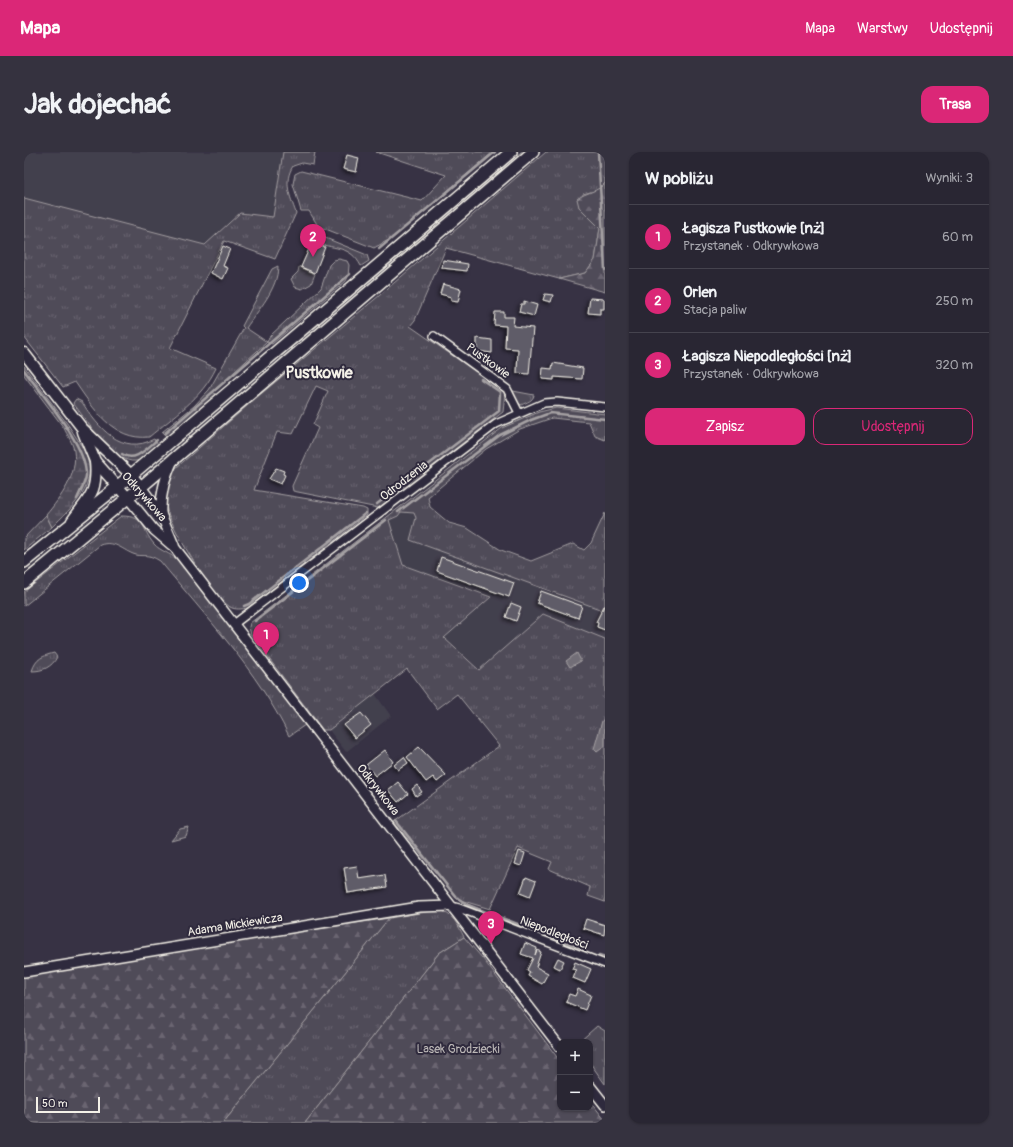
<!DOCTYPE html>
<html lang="pl">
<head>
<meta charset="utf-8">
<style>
	:root { --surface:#292633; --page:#35323f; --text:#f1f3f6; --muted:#a5a5ac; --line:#45434e; --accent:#db2777 }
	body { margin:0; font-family:Pangolin,sans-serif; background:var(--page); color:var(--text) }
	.controls { position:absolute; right:12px; bottom:12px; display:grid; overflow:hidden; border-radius:8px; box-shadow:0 1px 3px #0004 }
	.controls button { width:36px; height:36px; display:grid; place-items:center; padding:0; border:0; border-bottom:1px solid var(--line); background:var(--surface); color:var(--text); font:20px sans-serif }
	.scale { position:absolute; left:12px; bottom:10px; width:64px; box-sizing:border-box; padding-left:4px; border:2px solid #f4f1e8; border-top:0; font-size:11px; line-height:14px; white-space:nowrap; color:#f4f1e8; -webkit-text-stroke:3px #2f2a3d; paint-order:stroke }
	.you { position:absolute; left:275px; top:431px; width:14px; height:14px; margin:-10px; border:3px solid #fff; border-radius:50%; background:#1a73e8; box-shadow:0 0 0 6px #1a73e833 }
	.badge { display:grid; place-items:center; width:26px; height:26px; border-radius:50%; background:var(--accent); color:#fff; font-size:13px; font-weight:700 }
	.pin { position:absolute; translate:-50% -33px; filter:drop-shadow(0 1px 2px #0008) }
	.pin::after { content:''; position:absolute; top:21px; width:14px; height:12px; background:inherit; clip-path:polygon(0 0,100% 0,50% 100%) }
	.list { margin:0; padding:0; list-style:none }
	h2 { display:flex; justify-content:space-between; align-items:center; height:52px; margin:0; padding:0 16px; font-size:17px }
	h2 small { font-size:13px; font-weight:400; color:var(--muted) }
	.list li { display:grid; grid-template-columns:26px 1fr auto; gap:12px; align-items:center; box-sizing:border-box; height:64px; padding:0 16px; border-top:1px solid var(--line) }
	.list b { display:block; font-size:15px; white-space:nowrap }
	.list p { margin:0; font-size:13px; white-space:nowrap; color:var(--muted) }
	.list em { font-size:13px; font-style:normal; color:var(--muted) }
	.actions { display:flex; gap:8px; padding:12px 16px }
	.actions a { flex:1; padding:9px 0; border:1px solid var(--accent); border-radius:12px; text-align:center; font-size:14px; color:var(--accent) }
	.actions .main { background:var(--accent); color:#fff }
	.map { position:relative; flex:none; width:581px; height:971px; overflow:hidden; border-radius:12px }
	header { display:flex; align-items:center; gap:24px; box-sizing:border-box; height:56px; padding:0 20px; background:var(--accent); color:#fff }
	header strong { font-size:19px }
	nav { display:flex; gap:22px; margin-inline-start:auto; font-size:14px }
	.intro { display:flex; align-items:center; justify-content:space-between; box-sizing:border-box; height:96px; padding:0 24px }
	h1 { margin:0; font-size:28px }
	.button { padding:10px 18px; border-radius:12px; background:var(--accent); color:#fff; font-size:14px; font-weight:700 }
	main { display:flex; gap:24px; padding:0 24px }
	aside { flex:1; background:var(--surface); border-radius:12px; box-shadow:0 1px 3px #0004 }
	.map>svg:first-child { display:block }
	.built { fill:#433f4e }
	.grass { fill:url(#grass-tufts); stroke:#a29ea0 }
	.forest { fill:url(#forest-firs); stroke:#a29ea0 }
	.wetland { fill:url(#wetland-marsh); stroke:#a29ea0 }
	.water { fill:#726e77; stroke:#a6a2a4 }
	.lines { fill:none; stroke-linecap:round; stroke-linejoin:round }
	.stream { stroke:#a6a2a4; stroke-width:2.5 }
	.building { fill:#5f5c67; stroke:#f4f1e8; filter:url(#shadow) }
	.minor-casing { stroke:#f4f1e8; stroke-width:10 }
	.tertiary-casing { stroke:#f4f1e8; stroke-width:12 }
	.secondary-casing { stroke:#f4f1e8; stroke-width:13 }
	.primary-casing { stroke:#f4f1e8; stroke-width:14 }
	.minor { stroke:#2f2a3d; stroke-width:7 }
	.tertiary { stroke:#2f2a3d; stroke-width:9 }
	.secondary { stroke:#2f2a3d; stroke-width:10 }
	.primary { stroke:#2f2a3d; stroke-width:11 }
	.labels { text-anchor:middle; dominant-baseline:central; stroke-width:4; stroke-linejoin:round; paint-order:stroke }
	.street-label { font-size:12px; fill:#f4f1e8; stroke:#2f2a3d }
	.park-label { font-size:12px; fill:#bbb7b6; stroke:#2f2a3d }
	.district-label { font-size:16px; font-weight:bold; fill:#f4f1e8; stroke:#2f2a3d }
</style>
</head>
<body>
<header>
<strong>Mapa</strong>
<nav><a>Mapa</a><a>Warstwy</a><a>Udostępnij</a></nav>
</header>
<div class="intro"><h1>Jak dojechać</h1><a class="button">Trasa</a></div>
<main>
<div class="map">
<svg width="581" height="971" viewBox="0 0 581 971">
	<defs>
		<pattern id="grass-tufts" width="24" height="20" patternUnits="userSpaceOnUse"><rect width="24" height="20" fill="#504b59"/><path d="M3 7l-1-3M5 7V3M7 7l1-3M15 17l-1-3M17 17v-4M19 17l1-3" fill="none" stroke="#6a6571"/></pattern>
		<pattern id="forest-firs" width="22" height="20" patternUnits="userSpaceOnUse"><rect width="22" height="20" fill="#504b59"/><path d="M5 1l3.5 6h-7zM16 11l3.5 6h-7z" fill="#6a6571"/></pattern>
		<pattern id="wetland-marsh" width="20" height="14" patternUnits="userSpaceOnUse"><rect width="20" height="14" fill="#504b59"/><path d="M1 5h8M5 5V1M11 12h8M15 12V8" fill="none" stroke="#6a6571"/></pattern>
		<filter id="shadow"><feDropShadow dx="-2" dy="2" stdDeviation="2" flood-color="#0009"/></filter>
	</defs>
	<rect width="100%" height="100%" fill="#373244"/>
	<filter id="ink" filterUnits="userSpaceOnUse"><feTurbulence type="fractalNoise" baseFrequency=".025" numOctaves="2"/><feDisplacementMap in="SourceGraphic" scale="8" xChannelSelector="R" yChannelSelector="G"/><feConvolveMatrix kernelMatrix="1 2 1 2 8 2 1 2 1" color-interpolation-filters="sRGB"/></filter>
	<g filter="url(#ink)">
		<g class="built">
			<path d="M0,0H259L249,65L216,61L181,93L0,46Z"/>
			<path d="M377,360L390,361L392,366L386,388L581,459V487L519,462L456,518L420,486L467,445L379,413L365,368L374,364Z"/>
			<path d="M351,542L367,564L322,600L305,578Z"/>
		</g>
		<g class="grass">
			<path d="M259,0H291L289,13L278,11L269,14C259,30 266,44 272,61L251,107L200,89L146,196L192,216C178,246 150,264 125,285C89,289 69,256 51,230L39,235L0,185V46L181,93L216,61L249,65Z"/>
			<path d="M352,0H469L368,86L350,96L294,74L285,59H277L269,32L271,22L277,19L398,49L422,23Z"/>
			<path d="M497,0H503L258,208L256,205Z"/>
			<path d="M522,0H581V31L574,38L559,42L555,55L576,76L571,108L561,121L535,127L422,96L391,168L386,174L481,240L479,260L354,356L269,339L268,334L294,276L289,273L304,239L292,234L269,282L253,280L230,338L339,356L343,358V363L224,456C218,457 211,458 206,455C188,443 146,375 142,354C139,341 145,327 152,316L232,246L356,143Z"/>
			<path d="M299,85L343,103L345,109L337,114C326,93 311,98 294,91L296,86Z"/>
			<path d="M315,107L323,109L325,113L324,125L322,129L248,192L243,190L188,240L192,242L142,285L138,280L170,254L185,238L220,176L218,174L248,117L254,114C254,137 234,158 222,176L243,190L246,184L297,136L305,113L310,108Z"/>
			<path d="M275,115L291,122L287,132L278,137L271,135L267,127L274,120Z"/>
			<path d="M0,214L45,274L40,276L0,223Z"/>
			<path d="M489,239L510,243C509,249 503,250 497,253L492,248Z"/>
			<path d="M52,247L58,250C74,276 98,304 130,287L135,293C128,298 120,308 112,309C89,312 62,267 49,251Z"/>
			<path d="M532,256L581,262V288L571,284L565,270L528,266L496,277L462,297L404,345L406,355L425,371L443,376L477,398L507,409L549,392L560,398L567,391L581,361V459L386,388L392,366L390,361L377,360L374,364L365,368L379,413L467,445L420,486L455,518L519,462L581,487V750L564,744L566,735L525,717L528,710L494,696L466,757L433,747L370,670L475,594L433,542L413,557L383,517L305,578H299L227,483L225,475L226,471L478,276L515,260Z"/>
			<path d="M22,363L28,375L0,398V386Z"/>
			<path d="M97,364C123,364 117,377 130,392C136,399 146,401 154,408L281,573L265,584C233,518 182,465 136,409C122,400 119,406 109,402C97,397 90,388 76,393L0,454V440Z"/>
			<path d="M30,501L33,505C28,515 19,519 8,519C12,506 19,504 30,501Z"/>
			<path d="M165,675L162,684L147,688L156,677Z"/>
			<path d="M438,750L500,775L499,777L437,752Z"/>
			<path d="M415,758C429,762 434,773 440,785L415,801L281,971H199L365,766Z"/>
			<path d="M573,874L581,879V932L566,911V890H555Z"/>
		</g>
		<g class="forest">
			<path d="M581,31V140L535,127L561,121L571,108L576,76L555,55L553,47C562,40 574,40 581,31Z"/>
			<path d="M365,766L199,971H0V822Z"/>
			<path d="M440,785L459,807L536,909V956H566V949L581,968V971H281L415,801Z"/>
		</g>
		<path class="wetland" d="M45,274C50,283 57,291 61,301C76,332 48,355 28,375L22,363C37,345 54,323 50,299C49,291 43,283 40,276Z"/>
		<g class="water">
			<path d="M553,501L557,509L546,515L542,509Z"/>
			<path d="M581,565V594L573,600L570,597L578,569Z"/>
		</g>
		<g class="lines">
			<g class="stream">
				<path d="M574,0L581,118"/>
				<path d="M355,97L471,0"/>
				<path d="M0,218C18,243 63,293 62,324C61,331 56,340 53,347"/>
				<path d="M140,282L326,122"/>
				<path d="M98,302C111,311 123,296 133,288"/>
				<path d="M353,352L475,259L476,240L457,227"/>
				<path d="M374,360L476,283L507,268L526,261L581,267"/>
				<path d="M220,454L225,452L342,361"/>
				<path d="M231,469L362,368"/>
				<path d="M372,669L432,745L444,753L496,773"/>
				<path d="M509,778L562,798"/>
				<path d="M575,803L581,805"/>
			</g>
		</g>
		<g class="building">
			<path d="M323,3L335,6L332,20L319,17Z"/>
			<path d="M288,90L301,95L291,121L277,115Z"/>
			<path d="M199,94L206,97L199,114L204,116L199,127L187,121Z"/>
			<path d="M419,108L444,112L443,119L418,116Z"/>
			<path d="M419,132L437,137L434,150L427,149V145L416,142Z"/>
			<path d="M521,142L529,143L527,150L519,148Z"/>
			<path d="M566,146L580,147V157H576V162L564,161Z"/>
			<path d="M500,149L513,153L510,164L495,160L497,152H500Z"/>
			<path d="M471,160H480V165H490L489,174L509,176L505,222L493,221L494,197L481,196L482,174L470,173Z"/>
			<path d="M453,186L468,188V201L453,199Z"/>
			<path d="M529,211L559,216L558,227L530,225V228L518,227L519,216L528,217Z"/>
			<path d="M252,316L260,319L259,322L261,323L257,332L245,327Z"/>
			<path d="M417,405L490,431L485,445L413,419Z"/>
			<path d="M517,439L558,454L554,466L513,451Z"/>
			<path d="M487,451L497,455L492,469L482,465Z"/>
			<path d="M580,454H581V478L573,475L574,471L572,470Z"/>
			<path d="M337,561L347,573L331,586L320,573Z"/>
			<path d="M395,595L422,623L413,630L409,625L402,630L383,605Z"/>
			<path d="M361,598L369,610L351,624L342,613Z"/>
			<path d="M380,605L384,611L374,618L370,613Z"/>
			<path d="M374,630L384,642L374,650L364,638Z"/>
			<path d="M393,633L398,640L392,644L388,637Z"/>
			<path d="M495,699L501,701L497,714L491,712Z"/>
			<path d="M333,714L335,727L361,723L363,735L324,741L320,716Z"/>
			<path d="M502,725L512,729L506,745L496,741Z"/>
			<path d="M562,767L581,773L580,783L559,776Z"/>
			<path d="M501,791L513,796L511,803L513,798L517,800L512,815L524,821L518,832L504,824L506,820L503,818L509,806L497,802Z"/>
			<path d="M534,806L540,809L536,817L530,814Z"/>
			<path d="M551,810L567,817L561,831L549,826L552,818L548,817Z"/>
			<path d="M554,837L567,843L561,858L542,850L545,842L551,844Z"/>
		</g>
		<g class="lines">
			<defs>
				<g id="minor">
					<path d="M410,184L483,237L495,261"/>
					<path d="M210,472L472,272L520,251L533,250L581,255"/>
					<path d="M427,754L435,756L581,812"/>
				</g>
				<g id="tertiary">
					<path d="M117,335L137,362L150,393"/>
					<path d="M104,346L130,378L151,396L536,895"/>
					<path d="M137,362C136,342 141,326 149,308"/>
					<path d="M0,820L395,755L427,754"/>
					<path d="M566,934L581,953"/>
				</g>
				<g id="secondary">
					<path d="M0,201L58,276L107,323L117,335"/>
					<path d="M59,280L71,309L104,346"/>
					<path d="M48,369C65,345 74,341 71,309"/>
				</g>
				<g id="primary">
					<path d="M0,410L93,335L487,0"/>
					<path d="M0,431L117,335L509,0"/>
				</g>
			</defs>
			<use href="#minor" class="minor-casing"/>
			<use href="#tertiary" class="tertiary-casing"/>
			<use href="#secondary" class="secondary-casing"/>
			<use href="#primary" class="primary-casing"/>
			<use href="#minor" class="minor"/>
			<use href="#tertiary" class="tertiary"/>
			<use href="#secondary" class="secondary"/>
			<use href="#primary" class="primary"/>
		</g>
	</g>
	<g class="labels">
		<g class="street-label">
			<text transform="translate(464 209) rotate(36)">Pustkowie</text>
			<text transform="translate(380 329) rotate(-38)">Odrodzenia</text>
			<text transform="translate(120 345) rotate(49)">Odkrywkowa</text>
			<text transform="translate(354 638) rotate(52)">Odkrywkowa</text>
			<text transform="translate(211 773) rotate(-9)">Adama Mickiewicza</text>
			<text transform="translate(530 781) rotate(21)">Niepodległości</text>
		</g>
		<g class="park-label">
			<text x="434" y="897">Lasek Grodziecki</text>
		</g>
		<g class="district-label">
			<text x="295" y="221">Pustkowie</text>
		</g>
	</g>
</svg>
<div class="controls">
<button>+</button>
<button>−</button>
</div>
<div class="scale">50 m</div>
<div class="you"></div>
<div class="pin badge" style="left:242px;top:503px">1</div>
<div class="pin badge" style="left:289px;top:105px">2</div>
<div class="pin badge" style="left:467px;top:792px">3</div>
</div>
<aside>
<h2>W pobliżu<small>Wyniki: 3</small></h2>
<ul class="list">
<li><span class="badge">1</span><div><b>Łagisza Pustkowie [nż]</b><p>Przystanek · Odkrywkowa</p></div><em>60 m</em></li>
<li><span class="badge">2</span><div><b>Orlen</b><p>Stacja paliw</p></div><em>250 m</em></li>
<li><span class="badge">3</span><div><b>Łagisza Niepodległości [nż]</b><p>Przystanek · Odkrywkowa</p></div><em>320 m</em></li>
</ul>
<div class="actions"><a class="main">Zapisz</a><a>Udostępnij</a></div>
</aside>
</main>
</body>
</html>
